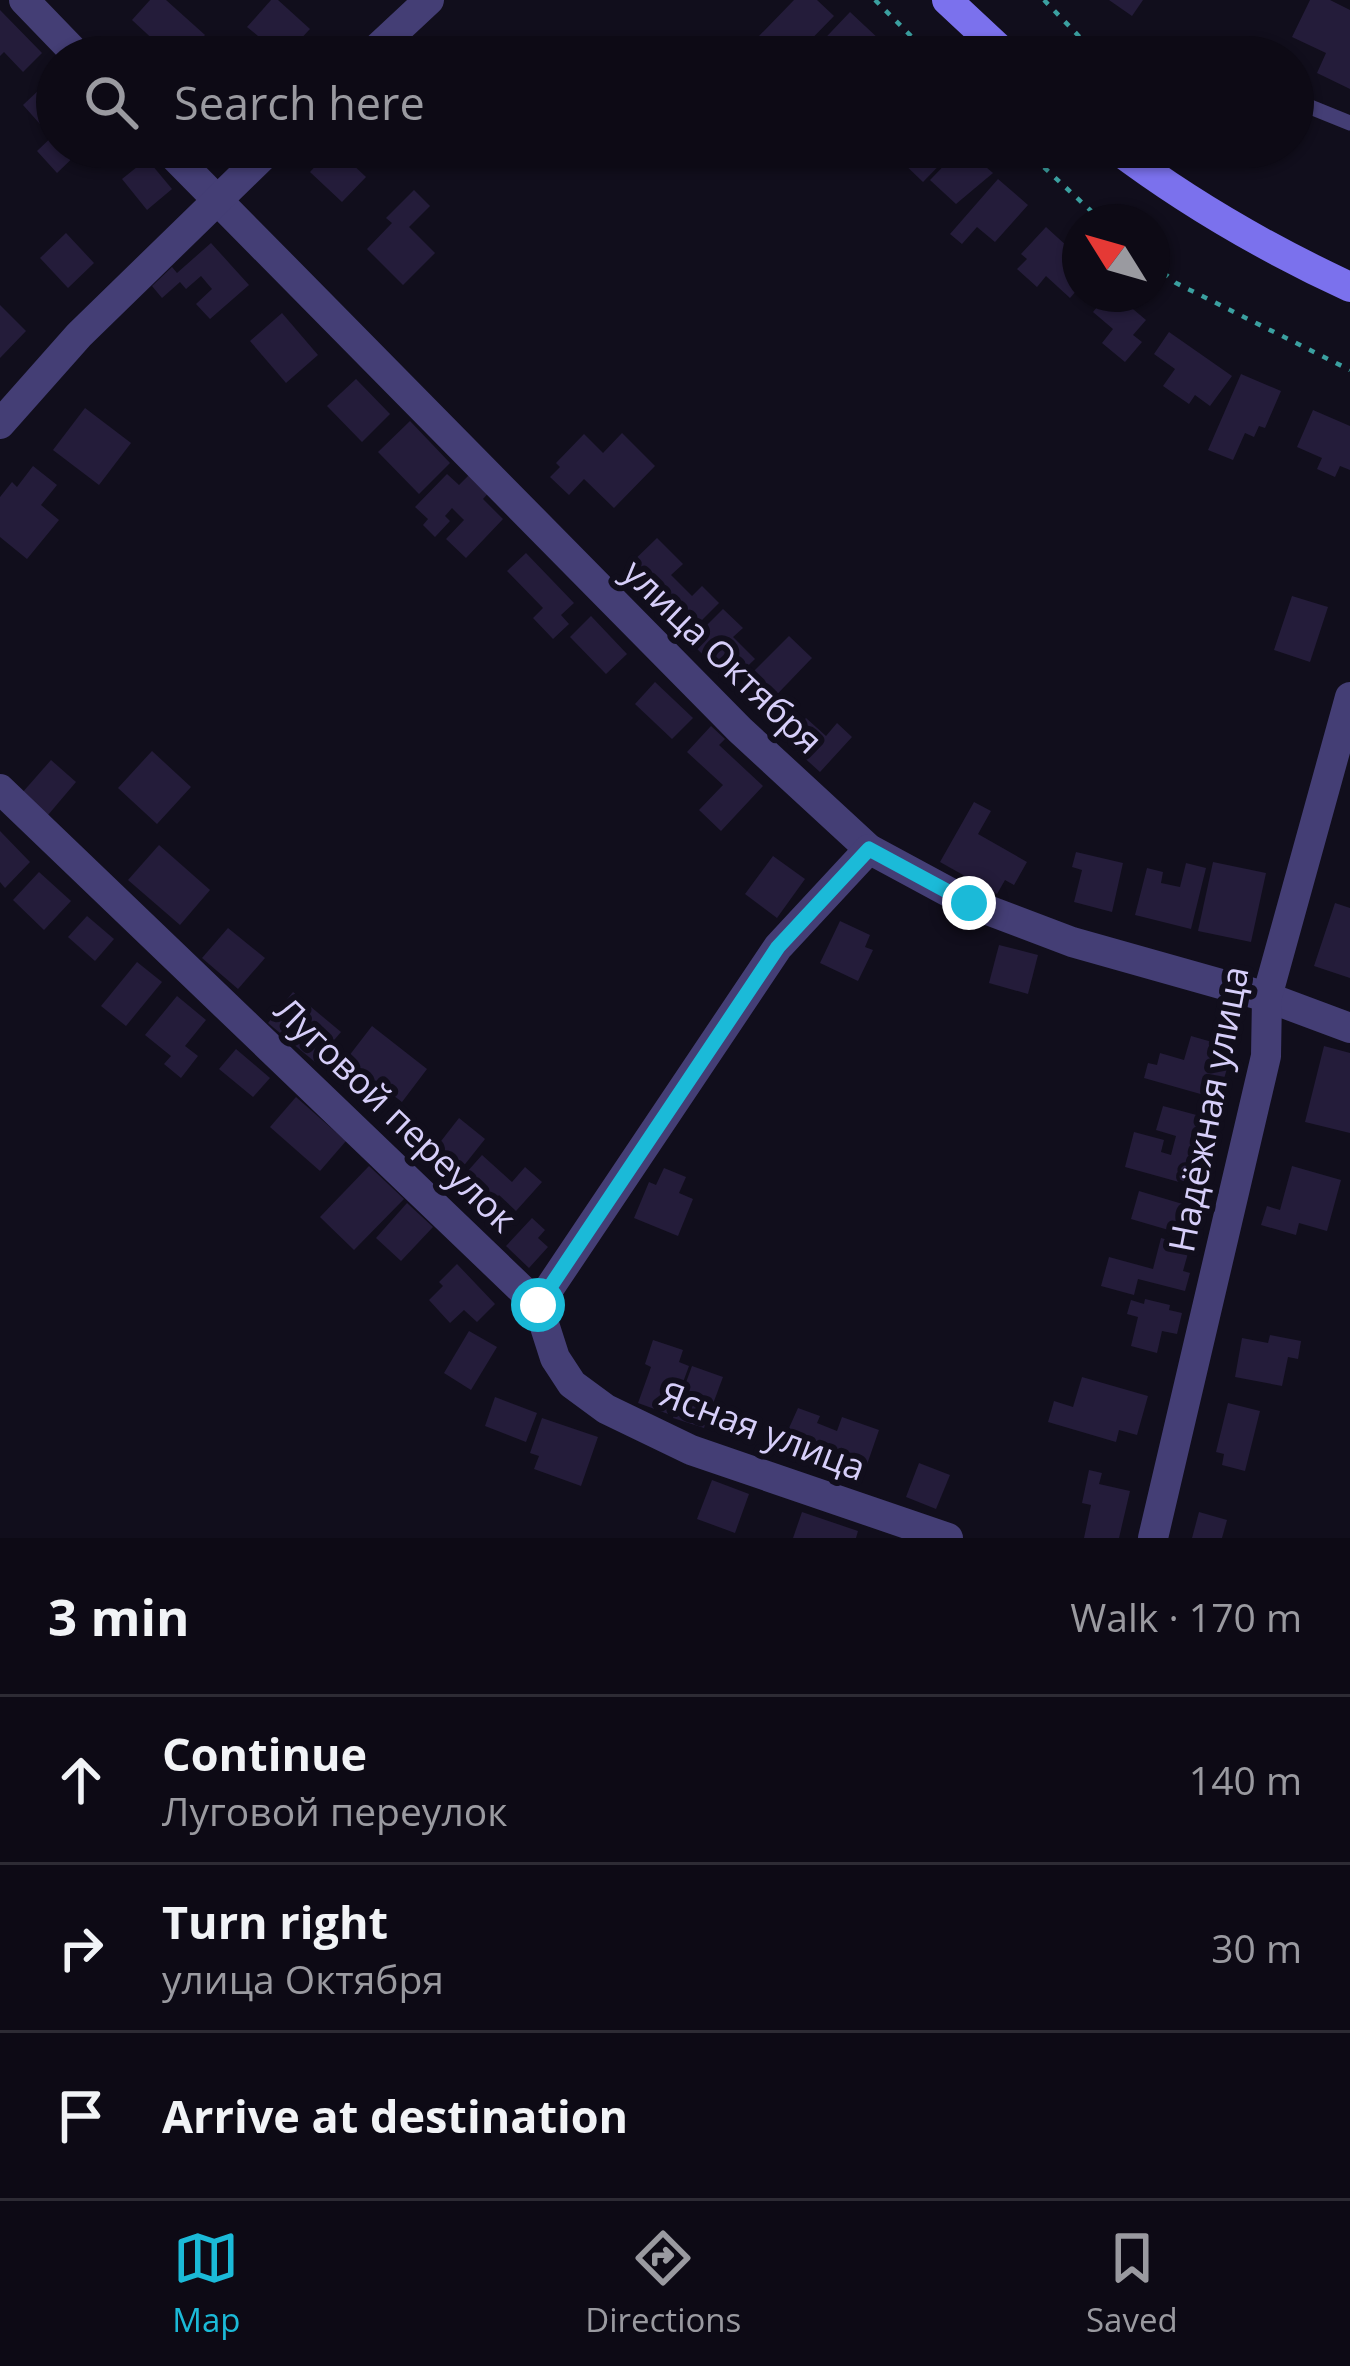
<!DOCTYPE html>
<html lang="en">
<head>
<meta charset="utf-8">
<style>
	:root { --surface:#0d0a15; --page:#1b1822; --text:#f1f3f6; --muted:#9a9aa0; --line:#2d2b34; --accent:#1bbad8 }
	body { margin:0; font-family:"Open Sans",sans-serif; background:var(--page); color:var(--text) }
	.compass { position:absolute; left:1062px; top:204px; width:108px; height:108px; border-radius:50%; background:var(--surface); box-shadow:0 3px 9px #0004; rotate:307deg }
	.stop { position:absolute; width:36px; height:36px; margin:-27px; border:9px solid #1bbad8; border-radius:50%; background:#fff }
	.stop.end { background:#1bbad8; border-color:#fff; box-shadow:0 3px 12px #0008 }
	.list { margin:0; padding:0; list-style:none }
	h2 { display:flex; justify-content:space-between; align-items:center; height:156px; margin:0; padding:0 48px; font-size:51px }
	h2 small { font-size:39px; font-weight:400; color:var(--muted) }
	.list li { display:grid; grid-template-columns:78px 1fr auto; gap:36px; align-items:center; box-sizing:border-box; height:168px; padding:0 48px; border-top:3px solid var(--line) }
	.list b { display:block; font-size:45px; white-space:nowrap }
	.list p { margin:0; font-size:39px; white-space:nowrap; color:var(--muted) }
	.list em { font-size:39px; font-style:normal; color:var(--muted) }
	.icon { flex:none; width:66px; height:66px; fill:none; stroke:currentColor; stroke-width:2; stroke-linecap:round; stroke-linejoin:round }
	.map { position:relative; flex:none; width:1350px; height:1538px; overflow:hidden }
	.search { position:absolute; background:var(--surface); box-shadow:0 3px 9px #0004; left:36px; right:36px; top:36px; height:132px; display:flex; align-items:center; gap:30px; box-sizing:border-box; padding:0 42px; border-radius:66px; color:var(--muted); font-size:45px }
	.sheet { height:660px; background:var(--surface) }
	nav { display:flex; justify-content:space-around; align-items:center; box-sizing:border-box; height:168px; border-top:3px solid var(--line); background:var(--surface); font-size:33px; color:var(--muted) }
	nav a { display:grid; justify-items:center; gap:6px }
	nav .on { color:var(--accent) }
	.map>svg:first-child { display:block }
	.building { fill:#241c3a }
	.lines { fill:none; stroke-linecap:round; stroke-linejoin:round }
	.path { stroke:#3ba0a0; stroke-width:4.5; stroke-dasharray:6 9; stroke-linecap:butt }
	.service { stroke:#443e75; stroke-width:15 }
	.minor { stroke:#443e75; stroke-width:30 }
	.secondary { stroke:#7b71ed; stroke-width:30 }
	.route { stroke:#1bbad8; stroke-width:15 }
	.labels { text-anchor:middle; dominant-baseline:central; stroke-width:12; stroke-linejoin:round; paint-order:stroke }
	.street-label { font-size:36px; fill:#d6cef9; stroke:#110e1c }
</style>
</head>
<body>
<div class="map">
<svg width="1350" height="1538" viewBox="0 0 1350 1538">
	<rect width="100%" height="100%" fill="#110e1c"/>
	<g class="building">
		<path d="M150,0H166L205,35L185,57H172L132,20Z"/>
		<path d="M271,0H278L310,29L284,57L247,27Z"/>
		<path d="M794,0H817L834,16L794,57H789L776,44L771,49L758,37Z"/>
		<path d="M1109,0H1143L1132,16Z"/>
		<path d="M1310,0H1330L1350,10V89L1317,73L1326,53L1292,37Z"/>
		<path d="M0,10L42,53L23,72L4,52L0,56Z"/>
		<path d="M850,12L881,41L869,54L872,57H819L813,51Z"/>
		<path d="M57,73V124L49,115L40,124L23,105Z"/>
		<path d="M57,132V147H84L57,173L37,151Z"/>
		<path d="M333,147H362L349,161L366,177L342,202L310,172Z"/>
		<path d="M903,147H957L923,182L895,155Z"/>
		<path d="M962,147L993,173L956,204L930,180Z"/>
		<path d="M147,159L172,189L147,210L122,179Z"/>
		<path d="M998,179L1028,205L995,242L977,227L962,244L950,234Z"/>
		<path d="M414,190L430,206L409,227L435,253L403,285L367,249L392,223L386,218Z"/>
		<path d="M1046,227L1080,258V292L1077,290L1070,298L1046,276L1037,287L1017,269L1027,259L1021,254Z"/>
		<path d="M66,233L94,263L68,288L40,258Z"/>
		<path d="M211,243L249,285L210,319L196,304L212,289L201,276L186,289L180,282L162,298L152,286L172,267L177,273Z"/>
		<path d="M1108,294H1115L1146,320L1133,335L1142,342L1125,362L1102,343L1113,329L1093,312Z"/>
		<path d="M0,305L26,331L0,358Z"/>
		<path d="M282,313L318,355L286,383L250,341Z"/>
		<path d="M1169,332L1232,376L1210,406L1195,395L1189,404L1163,386L1175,369L1154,354Z"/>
		<path d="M1241,374L1281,391L1265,428L1259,426L1254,437L1245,433L1233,460L1208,450Z"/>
		<path d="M356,379L390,414L362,442L327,406Z"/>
		<path d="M85,408L131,443L99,485L53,450Z"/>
		<path d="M1313,410L1350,426V470L1340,466L1335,477L1317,469L1322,458L1297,447Z"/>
		<path d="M410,421L450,463L419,494L378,452Z"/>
		<path d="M622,433L655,466L614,508L584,479L569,495L550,477L560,467L556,463L584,434L603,453Z"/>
		<path d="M33,466L57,485L41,505L59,520L27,559L0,537V497L12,482L17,487Z"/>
		<path d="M472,472L491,490L483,499L503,519L466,558L446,539L464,520L452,508L445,516L450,521L435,537L423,525L428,519L415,507L447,474L459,485Z"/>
		<path d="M657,538L683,564L671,575L692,596L702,586L719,603L688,634L624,570Z"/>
		<path d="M526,553L574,603L561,615L569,624L553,639L533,618L543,608L507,571Z"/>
		<path d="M1292,596L1328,607L1310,662L1274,650Z"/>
		<path d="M723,609L743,628L733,637L755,659L731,682L690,642Z"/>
		<path d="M591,616L627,654L606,674L570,637Z"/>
		<path d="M789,636L812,658L760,712L736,689Z"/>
		<path d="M655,682L693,718L672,739L635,704Z"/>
		<path d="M784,708L801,724L806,718L826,736L837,723L852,737L820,772L768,725Z"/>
		<path d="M711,726L725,739L719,745L763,786L721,831L699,810L723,785L687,752Z"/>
		<path d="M152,751L191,787L157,824L118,788Z"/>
		<path d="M51,760L76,782L48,815L22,793Z"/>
		<path d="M974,802L991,811L978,834L1027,862L1014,885L1005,880L997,894L940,862Z"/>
		<path d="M0,831L30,862L5,888L0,882Z"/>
		<path d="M159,845L210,890L180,925L128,880Z"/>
		<path d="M1076,852L1123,863L1112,912L1074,902L1082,870L1072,867Z"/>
		<path d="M773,856L805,879L777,918L745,894Z"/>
		<path d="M1213,862L1266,873L1251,942L1198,931Z"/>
		<path d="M1186,863L1206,868L1191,929L1135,915L1147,868L1163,872L1161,883L1180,887Z"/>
		<path d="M39,872L71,901L44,930L13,900Z"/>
		<path d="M1335,903L1350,908V978L1314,966Z"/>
		<path d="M87,916L114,939L95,961L68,937Z"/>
		<path d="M840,921L870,935L865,947L873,950L858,981L820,963Z"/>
		<path d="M228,928L265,958L238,989L202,958Z"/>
		<path d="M999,945L1038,955L1028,994L989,983Z"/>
		<path d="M137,962L162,982L126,1026L101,1006Z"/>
		<path d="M293,992L341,1032L315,1062L268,1023Z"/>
		<path d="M177,996L206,1020L185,1046L198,1056L181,1078L164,1064L171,1056L145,1035Z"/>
		<path d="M372,1026L427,1069L402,1102L364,1073L359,1078L342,1065Z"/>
		<path d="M1191,1036L1233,1048L1221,1089L1206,1085L1204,1095L1144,1078L1148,1063L1157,1065L1160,1053L1184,1060Z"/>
		<path d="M1324,1046L1350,1053V1133L1305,1122Z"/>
		<path d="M236,1049L270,1078L253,1097L219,1069Z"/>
		<path d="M296,1097L346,1141L320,1171L270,1127Z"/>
		<path d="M1163,1106L1215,1120L1197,1187L1125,1167L1134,1132L1164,1140L1161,1152L1171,1155L1176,1136L1156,1130Z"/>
		<path d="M459,1118L485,1139L450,1183L424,1163Z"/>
		<path d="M482,1155L512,1182L525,1167L542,1182L516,1211L499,1195L480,1217L451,1190Z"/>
		<path d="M369,1166L404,1199L354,1250L320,1217Z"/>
		<path d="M1292,1166L1341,1180L1327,1231L1299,1223L1296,1235L1261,1225L1267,1206L1280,1210Z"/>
		<path d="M664,1168L686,1177L679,1193L693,1199L678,1236L634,1218L649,1182L656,1185Z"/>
		<path d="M1139,1191L1196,1208L1189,1236L1131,1219Z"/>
		<path d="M407,1203L433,1227L401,1261L376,1238Z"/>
		<path d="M532,1218L545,1230L538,1238L548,1247L529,1268L506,1246Z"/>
		<path d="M1161,1238L1190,1246L1183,1271L1190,1273L1185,1291L1138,1279L1134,1295L1101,1286L1109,1257L1153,1269Z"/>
		<path d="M457,1264L495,1304L477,1322L464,1310L450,1323L429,1300L443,1286L439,1282Z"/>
		<path d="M1145,1299L1170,1305L1169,1310L1182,1313L1177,1334L1162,1331L1157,1353L1131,1346L1138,1317L1127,1314L1131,1300L1144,1304Z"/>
		<path d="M469,1331L497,1347L471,1390L444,1373Z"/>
		<path d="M1270,1335L1301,1341L1298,1359L1288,1357L1282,1386L1235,1377L1242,1338L1268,1343Z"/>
		<path d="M653,1340L683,1350L679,1362L689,1366L671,1415L638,1403L651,1367L645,1364Z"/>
		<path d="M692,1366L723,1377L704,1428L673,1418Z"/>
		<path d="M1082,1377L1148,1396L1137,1435L1119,1430L1116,1442L1048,1422L1054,1401L1073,1407Z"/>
		<path d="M495,1397L537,1413L526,1442L485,1426Z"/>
		<path d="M1228,1403L1260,1411L1245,1471L1222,1465L1224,1454L1216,1452Z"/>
		<path d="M798,1408L820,1416L817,1423L837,1431L842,1417L879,1430L863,1476L780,1448Z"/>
		<path d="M542,1418L598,1437L581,1486L534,1469L539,1456L530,1453Z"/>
		<path d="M919,1463L950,1475L936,1509L906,1497Z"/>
		<path d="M1089,1470L1102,1473L1099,1484L1130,1491L1119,1538H1084L1091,1505L1082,1503Z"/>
		<path d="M712,1480L749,1494L735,1533L697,1519Z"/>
		<path d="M802,1512L858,1531L856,1538H793Z"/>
		<path d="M1199,1512L1227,1520L1222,1538H1192Z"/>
	</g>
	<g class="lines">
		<g class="path">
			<path d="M875,0L932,57"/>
			<path d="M1044,0L1099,57"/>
			<path d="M1022,147L1103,222"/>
			<path d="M1152,263L1176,283L1350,370"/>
		</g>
		<path class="service" d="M1293,100L1350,123"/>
		<g class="minor">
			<path d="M24,0L79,57"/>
			<path d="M368,57L429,0"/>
			<path d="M165,147L740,730L869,849L969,903L1072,942L1267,997L1350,1028"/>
			<path d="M0,424L79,335L272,147"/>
			<path d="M0,789L538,1305L555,1358L572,1384L606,1409L691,1450L948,1538"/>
			<path d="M538,1305L778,947L869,849"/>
			<path d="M1153,1538L1266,1056L1267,997L1350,697"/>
		</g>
		<g class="secondary">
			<path d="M947,0L1008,57"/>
			<path d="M1114,147C1188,203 1266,248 1350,287"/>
		</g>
	</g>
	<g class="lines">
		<path class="route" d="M538,1305L778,947L869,849L969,903"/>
	</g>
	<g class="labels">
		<g class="street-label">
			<text transform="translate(723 656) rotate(44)">улица Октября</text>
			<text transform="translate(1208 1109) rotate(-79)">Надёжная улица</text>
			<text transform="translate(396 1114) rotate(44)">Луговой переулок</text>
			<text transform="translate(763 1430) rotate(21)">Ясная улица</text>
		</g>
	</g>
</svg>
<svg class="compass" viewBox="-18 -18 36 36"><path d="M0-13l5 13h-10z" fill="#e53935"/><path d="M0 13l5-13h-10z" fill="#9a9aa0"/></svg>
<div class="stop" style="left:538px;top:1305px"></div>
<div class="stop end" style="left:969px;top:903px"></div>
<div class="search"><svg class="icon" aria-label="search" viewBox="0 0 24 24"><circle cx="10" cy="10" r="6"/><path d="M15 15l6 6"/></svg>Search here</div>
</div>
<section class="sheet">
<h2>3 min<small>Walk · 170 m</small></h2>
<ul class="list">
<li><svg class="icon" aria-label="ahead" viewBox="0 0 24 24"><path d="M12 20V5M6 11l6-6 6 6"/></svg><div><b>Continue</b><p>Луговой переулок</p></div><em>140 m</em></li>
<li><svg class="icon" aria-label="right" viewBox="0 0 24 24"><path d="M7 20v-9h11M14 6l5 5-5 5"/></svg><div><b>Turn right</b><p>улица Октября</p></div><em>30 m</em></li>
<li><svg class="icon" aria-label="arrive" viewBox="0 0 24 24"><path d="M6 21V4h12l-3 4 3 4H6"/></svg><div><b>Arrive at destination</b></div></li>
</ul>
</section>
<nav>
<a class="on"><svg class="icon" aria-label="map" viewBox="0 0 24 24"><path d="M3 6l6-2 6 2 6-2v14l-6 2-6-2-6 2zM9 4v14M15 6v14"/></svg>Map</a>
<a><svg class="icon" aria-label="directions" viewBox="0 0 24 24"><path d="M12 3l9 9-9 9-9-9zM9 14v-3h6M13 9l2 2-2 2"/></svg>Directions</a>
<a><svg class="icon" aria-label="saved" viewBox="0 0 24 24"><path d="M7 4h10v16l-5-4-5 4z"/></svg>Saved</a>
</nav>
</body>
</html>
